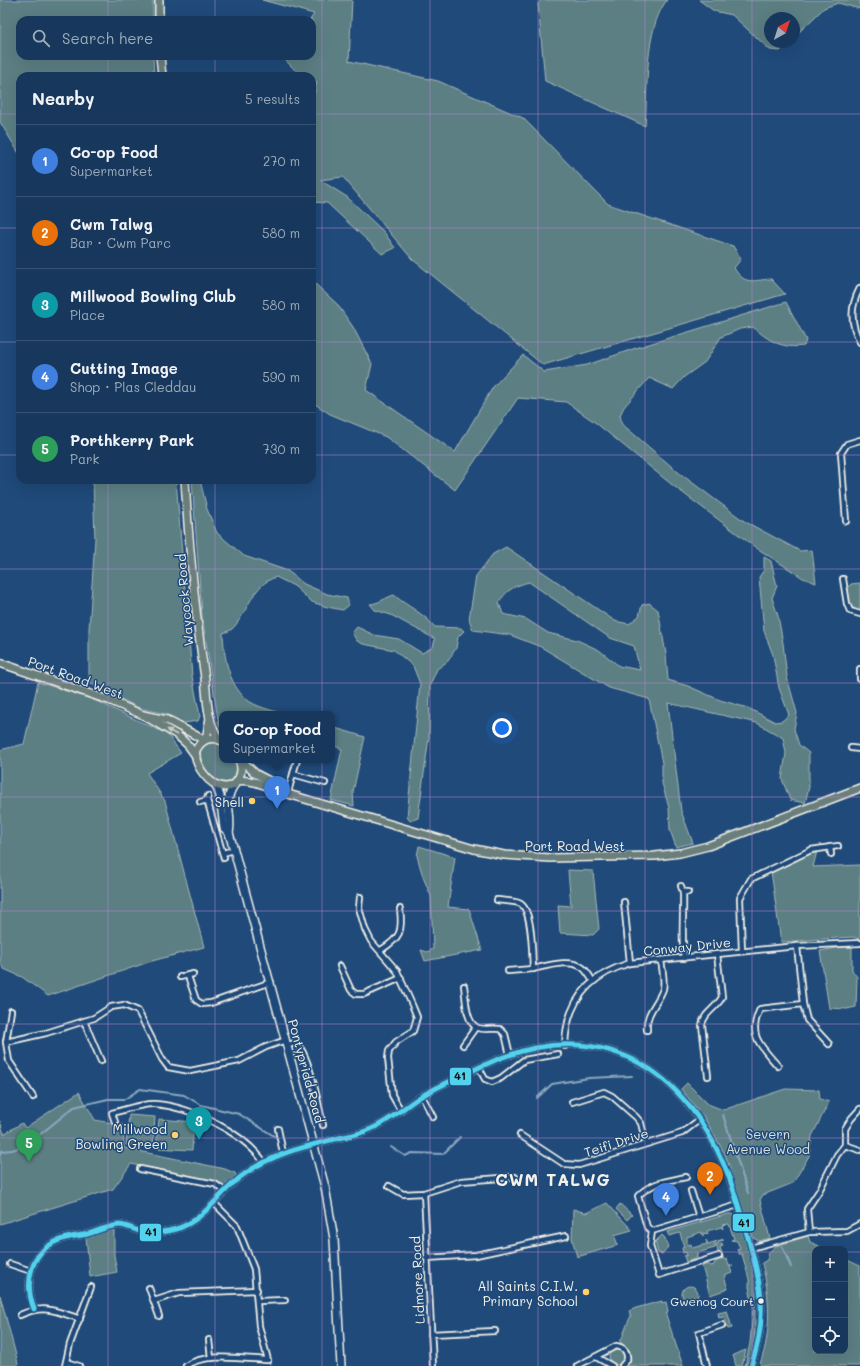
<!DOCTYPE html>
<html lang="en">
<head>
<meta charset="utf-8">
<style>
	:root { --surface:#17385c; --page:#203f62; --text:#f1f3f6; --muted:#9eacbb; --line:#365272; --accent:#ea580c }
	body { margin:0; font-family:Mali,sans-serif; background:var(--page); color:var(--text) }
	.controls { position:absolute; right:12px; bottom:12px; display:grid; overflow:hidden; border-radius:8px; box-shadow:0 4px 16px #0002 }
	.controls button { width:36px; height:36px; display:grid; place-items:center; padding:0; border:0; border-bottom:1px solid var(--line); background:var(--surface); color:var(--text); font:20px sans-serif }
	.compass { position:absolute; left:764px; top:12px; width:36px; height:36px; border-radius:50%; background:var(--surface); box-shadow:0 4px 16px #0002; rotate:39deg }
	.you { position:absolute; left:502px; top:728px; width:14px; height:14px; margin:-10px; border:3px solid #fff; border-radius:50%; background:#1a73e8; box-shadow:0 0 0 6px #1a73e833 }
	.badge { display:grid; place-items:center; width:26px; height:26px; border-radius:50%; background:var(--accent); color:#fff; font-size:13px; font-weight:700 }
	.pin { position:absolute; translate:-50% -33px; filter:drop-shadow(0 1px 2px #0008) }
	.pin::after { content:''; position:absolute; top:21px; width:14px; height:12px; background:inherit; clip-path:polygon(0 0,100% 0,50% 100%) }
	.popup { position:absolute; left:219px; top:711px; width:116px; height:52px; box-sizing:border-box; display:grid; place-content:center; border-radius:8px; background:var(--surface); filter:drop-shadow(0 1px 3px #0005); font-size:13px; white-space:nowrap; color:var(--muted) }
	.popup b { font-size:15px; color:var(--text) }
	.popup::after { content:''; position:absolute; left:50%; top:100%; margin-left:-8px; border:8px solid transparent; border-top-color:var(--surface) }
	.list { margin:0; padding:0; list-style:none }
	h2 { display:flex; justify-content:space-between; align-items:center; height:52px; margin:0; padding:0 16px; font-size:17px }
	h2 small { font-size:13px; font-weight:400; color:var(--muted) }
	.list li { display:grid; grid-template-columns:26px 1fr auto; gap:12px; align-items:center; box-sizing:border-box; height:72px; padding:0 16px; border-top:1px solid var(--line) }
	.list b { display:block; font-size:15px; white-space:nowrap }
	.list p { margin:0; font-size:13px; white-space:nowrap; color:var(--muted) }
	.list em { font-size:13px; font-style:normal; color:var(--muted) }
	.icon { flex:none; width:22px; height:22px; fill:none; stroke:currentColor; stroke-width:2; stroke-linecap:round; stroke-linejoin:round }
	.map { position:relative; flex:none; width:860px; height:1366px; overflow:hidden }
	.search { position:absolute; background:var(--surface); box-shadow:0 4px 16px #0002; left:16px; top:16px; width:300px; height:44px; display:flex; align-items:center; gap:10px; box-sizing:border-box; padding:0 14px; border-radius:12px; color:var(--muted); font-size:15px }
	.panel { position:absolute; background:var(--surface); box-shadow:0 4px 16px #0002; left:16px; top:72px; width:300px; height:412px; border-radius:12px }
	.map>svg:first-child { display:block }
	.green { fill:#5c7f84; stroke:#a8b8b6; fill-rule:evenodd }
	.lines { fill:none; stroke-linecap:round; stroke-linejoin:round }
	.stream { stroke:#8ca8bf; stroke-width:2 }
	.street-casing { stroke:#f4f1e8; stroke-width:8 }
	.secondary-casing { stroke:#f4f1e8; stroke-width:10 }
	.primary-casing { stroke:#f4f1e8; stroke-width:10 }
	.street { stroke:#1f4a7a; stroke-width:4.5 }
	.secondary { stroke:#1f4a7a; stroke-width:7 }
	.primary { stroke:#6b7f7c; stroke-width:7 }
	.bus-1-casing { stroke:#1f4a7a; stroke-width:8 }
	.bus-1 { stroke:#53d2ee; stroke-width:5 }
	.oneway { fill:#cbcfc8 }
	.grid { fill:none; stroke:#b185d1; stroke-width:1; stroke-opacity:0.55 }
	.poi-dot { fill:#ffd166; stroke:#1f4a7a; stroke-width:1.5 }
	.bus-dot { fill:#f4f1e8; stroke:#1f4a7a; stroke-width:1.5 }
	.labels { text-anchor:middle; dominant-baseline:central; stroke-width:3; stroke-linejoin:round; paint-order:stroke }
	.bus-label { font-size:12px; fill:#f4f1e8; stroke:#1f4a7a; text-anchor:end }
	.street-label { font-size:13px; fill:#f4f1e8; stroke:#1f4a7a }
	.poi-label { font-size:13px; fill:#f4f1e8; stroke:#1f4a7a; text-anchor:end }
	.park-label { font-size:13px; fill:#dde0d9; stroke:#1f4a7a }
	.district-label { font-size:17px; font-weight:bold; letter-spacing:1px; fill:#f4f1e8; stroke:#1f4a7a }
	.line-badge { stroke:#1f4a7a; stroke-width:1.5 }
	.pale-badge-label { font-size:11px; text-anchor:middle; font-weight:bold; fill:#111 }
</style>
</head>
<body>
<div class="map">
<svg width="860" height="1366" viewBox="0 0 860 1366">
	<rect width="100%" height="100%" fill="#1f4a7a"/>
	<filter id="ink" filterUnits="userSpaceOnUse"><feTurbulence type="fractalNoise" baseFrequency=".025" numOctaves="2"/><feDisplacementMap in="SourceGraphic" scale="8" xChannelSelector="R" yChannelSelector="G"/><feConvolveMatrix kernelMatrix="1 2 1 2 8 2 1 2 1" color-interpolation-filters="sRGB"/></filter>
	<g filter="url(#ink)">
		<g class="green">
			<path d="M0,0H153V20H20V56H153L154,76H20V155L0,122Z"/>
			<path d="M262,0H352L349,61L438,81L523,118L608,204L733,246L741,259L734,268C745,286 753,280 771,279L785,294L543,365L412,259L343,177L320,180L347,197L384,232L395,248L382,254L327,203L312,202V105L317,82L312,80V76H301L284,59L286,56H312V20H310L314,14Z"/>
			<path d="M541,0H667C644,29 648,90 645,126L545,81L538,4Z"/>
			<path d="M699,0H860V9L838,3L824,8L794,37V18H770V42H790L780,51L770,50L732,15L714,11Z"/>
			<path d="M312,281L337,304L353,327L372,364L366,390L455,452L493,387L523,355L544,372L587,365L636,348L786,302L806,340L804,346C782,349 769,341 753,327L740,329L721,337L705,362L684,377L673,389L649,378L624,407L620,415L622,424L678,472L744,521L800,551L812,550L816,583L803,578L755,547L671,484L596,423L566,402L518,398L455,490L386,437L330,414L312,402Z"/>
			<path d="M93,480H176L192,676L200,716L198,721L184,723L167,714L139,708L89,683V629L95,539Z"/>
			<path d="M192,480H200L207,509L217,533L244,556L288,571L304,584L327,594L347,598L349,605L343,610L327,607L312,602L294,586L276,577C252,585 249,610 234,627C232,630 227,632 223,633C224,656 228,683 246,699C256,707 271,710 284,714H222V729L219,726L202,616Z"/>
			<path d="M506,547L615,621L629,624L639,616L642,605L649,603L658,610L666,654L668,680L688,686L720,700L748,708L775,722L782,721L789,715L779,688L773,655L764,631L759,577L764,570V557L771,561L777,586L772,598L778,616L783,643L787,677L797,713L794,729L799,745L809,753V787L805,803L790,800L782,779L786,753L783,738L757,723L668,703L681,811L693,843L676,847L670,830L669,808L662,783V763L649,699L609,688L541,647L510,635L473,630L469,619L476,576L493,554ZM529,582L610,638L634,646L640,670L619,666L599,650L577,640L548,633L526,619L503,614L499,603C506,590 514,586 529,582Z"/>
			<path d="M860,583V611H859L850,606L847,589L851,584Z"/>
			<path d="M394,595C408,607 422,612 435,627L461,628L464,631L458,637L456,648L448,661L437,669L430,685L429,737L418,818L410,821L407,817L420,684L413,666L394,650L363,644L357,641L352,633L357,627L374,635L399,639L422,653L433,647L435,639L391,615L375,610L370,604C380,603 384,598 394,595Z"/>
			<path d="M38,682L94,700L167,734L181,753L147,773L165,801L204,947L152,961L48,996L22,977L4,969L0,963V750L24,744Z"/>
			<path d="M332,727L365,737L353,792L354,806L331,800L342,749L332,745Z"/>
			<path d="M213,742L222,746V760H234L237,767L236,776L229,782C214,785 197,763 201,749L207,744Z"/>
			<path d="M419,846L455,857L448,907L469,909L482,950L425,961L421,950L427,952L433,949L431,896L423,877L417,856Z"/>
			<path d="M817,851L813,867L860,865V939L852,937L781,942L771,871Z"/>
			<path d="M568,870L593,871L599,929L593,935L560,933L558,905L571,906Z"/>
			<path d="M852,945V970L857,977L856,1007L847,1009L829,1008L820,951Z"/>
			<path d="M687,1083L708,1104L723,1110L785,1089L819,1090L820,1099L829,1102L812,1136L809,1156L793,1183L763,1195L760,1200L770,1238L759,1241L753,1238L725,1154L704,1117L681,1089Z"/>
			<path d="M79,1092L95,1120L123,1125L124,1148L225,1169L235,1173L236,1177L231,1183L225,1184L131,1164L113,1189L0,1224V1121L4,1134L22,1123L25,1128Z"/>
			<path d="M129,1115L155,1117L153,1147L126,1145Z"/>
			<path d="M159,1119L194,1122L192,1150L156,1148Z"/>
			<path d="M607,1203L632,1230L614,1235L618,1245L577,1257L572,1238L573,1209L586,1213Z"/>
			<path d="M620,1204L632,1215L627,1220L616,1209Z"/>
			<path d="M728,1214H733C741,1219 755,1273 756,1285C757,1292 755,1300 755,1307H753L749,1287V1279L742,1254H739L737,1249L740,1248L737,1241L731,1240L734,1239L729,1224L722,1225L723,1229L721,1227L707,1231L708,1234L703,1233V1236L701,1232L687,1237V1245L691,1244L692,1248L707,1244L706,1240L708,1244L724,1239V1240L715,1242V1248L697,1253V1258L686,1262L684,1256L687,1255L686,1252L683,1253L682,1248L684,1247L680,1233L669,1236L667,1232Z"/>
			<path d="M114,1229V1255L117,1272L90,1277L86,1237Z"/>
			<path d="M662,1235L665,1238L668,1247L662,1254L658,1253L655,1242Z"/>
			<path d="M808,1236L810,1242L825,1249H815V1351H845V1259L860,1266V1366H762L760,1364C772,1331 770,1297 762,1263L767,1260L769,1252L776,1246Z"/>
			<path d="M722,1243L723,1246L720,1247L724,1260L727,1259L729,1266L733,1265L730,1267L732,1273L724,1276L728,1289L710,1295L702,1266L708,1264L711,1266L714,1265L715,1262L720,1260L716,1244Z"/>
			<circle cx="690" cy="1294" r="8"/>
			<path d="M0,1295L17,1359L18,1366H0Z"/>
			<path d="M662,1301V1303L666,1302L668,1311L666,1315L683,1366H624L629,1361L630,1351L620,1342C625,1333 626,1324 631,1316L629,1311L636,1308Z"/>
			<path d="M753,1309H755C755,1325 756,1354 745,1366L750,1343Z"/>
			<path d="M727,1311L732,1328L728,1329L724,1317L719,1318L718,1313Z"/>
			<circle cx="617" cy="1357" r="8"/>
			<path d="M746,1350L742,1366H736L733,1355Z"/>
		</g>
		<g class="lines">
			<g class="stream">
				<path d="M537,1098L552,1084L589,1078L632,1076"/>
				<path d="M723,1115L748,1193"/>
				<path d="M391,1147L405,1156L412,1153L443,1154L460,1137"/>
				<path d="M0,1154L2,1151L12,1150L27,1145L74,1107L108,1099H125L140,1089L184,1095L201,1105L239,1114L274,1136"/>
				<path d="M782,1246L791,1267"/>
			</g>
			<defs>
				<g id="street">
					<path d="M860,288C850,307 850,323 860,342"/>
					<path d="M846,521L841,453L847,444L860,440"/>
					<path d="M843,579L847,604L850,611L860,614"/>
					<path d="M860,669V679"/>
					<path d="M851,748L860,749"/>
					<path d="M293,774L325,783"/>
					<path d="M288,792L297,760"/>
					<path d="M207,800L224,858"/>
					<path d="M200,802L207,800L208,796"/>
					<path d="M830,847L831,854"/>
					<path d="M223,853L234,850"/>
					<path d="M681,886L683,892H688"/>
					<path d="M683,892C684,914 681,935 684,958"/>
					<path d="M360,897L359,908L365,929L371,941L397,971L413,1007L417,1017L413,1031L396,1042L389,1051L388,1058L392,1095L401,1111"/>
					<path d="M497,900C504,901 512,901 519,903C533,908 532,955 533,969C547,966 571,958 583,968C587,971 590,977 593,981"/>
					<path d="M624,902L630,963"/>
					<path d="M797,946L803,1004L807,1020L829,1044"/>
					<path d="M381,950C400,938 403,932 400,909"/>
					<path d="M742,951L740,898L751,879L811,850L838,846"/>
					<path d="M340,966L351,990L356,994H364L401,978"/>
					<path d="M508,971L533,969"/>
					<path d="M188,976L196,1000L202,1004L211,1003L271,982"/>
					<path d="M180,977L193,974"/>
					<path d="M464,986C466,997 465,1023 478,1028C484,1030 493,1028 500,1029L505,1034L510,1055"/>
					<path d="M11,1011L6,1042L9,1061L33,1097"/>
					<path d="M84,1021L101,1061"/>
					<path d="M647,1030C645,1013 658,1004 663,989C665,980 662,969 661,960"/>
					<path d="M6,1042L46,1033L94,1018L111,1007L124,1005L138,1011L162,1059L168,1067L190,1071L239,1061L266,1047L286,1040"/>
					<path d="M287,1045L296,1043C309,1052 319,1108 323,1125"/>
					<path d="M463,1045L476,1027"/>
					<path d="M565,1046C566,1002 589,975 630,963L797,946L860,943"/>
					<path d="M778,1066C761,1046 747,1036 760,1009L803,1004"/>
					<path d="M479,1068L485,1079L492,1082L501,1078L524,1060L558,1054"/>
					<path d="M708,1076L702,1025C704,1012 717,1008 722,997L717,954"/>
					<path d="M422,1096L433,1117"/>
					<path d="M572,1102L604,1092L612,1096L636,1117L641,1123L646,1143"/>
					<path d="M115,1122L112,1113C125,1110 142,1103 155,1104C192,1107 242,1132 264,1162"/>
					<path d="M278,1129L283,1153"/>
					<path d="M520,1135L564,1164L579,1165L682,1133L699,1120"/>
					<path d="M845,1145L860,1150"/>
					<path d="M140,1169L215,1184L225,1191"/>
					<path d="M686,1177C668,1181 651,1182 638,1196L647,1227L652,1231L650,1246L659,1275L719,1256"/>
					<path d="M389,1186L403,1194L424,1193L461,1181L515,1177"/>
					<path d="M691,1191L699,1217"/>
					<path d="M424,1193L433,1366"/>
					<path d="M652,1231L738,1205"/>
					<path d="M809,1232L807,1209L819,1191L837,1155L845,1145V1129L851,1119L860,1109"/>
					<path d="M751,1248L809,1232L847,1231L860,1224"/>
					<path d="M426,1258L476,1255L566,1236"/>
					<path d="M10,1264L31,1271"/>
					<path d="M149,1288L159,1316"/>
					<path d="M154,1301L179,1293L257,1290"/>
					<path d="M258,1301L285,1300"/>
					<path d="M34,1309C24,1283 30,1253 57,1241C66,1237 78,1236 88,1234C97,1231 109,1226 119,1225C125,1225 133,1229 139,1231C153,1234 173,1232 186,1225C210,1213 224,1187 246,1173C273,1154 304,1147 335,1139C347,1136 360,1134 371,1129C389,1122 404,1107 420,1097C440,1085 462,1076 482,1066C598,1011 688,1067 730,1180C736,1197 741,1214 746,1231C761,1280 769,1316 751,1366"/>
					<path d="M20,1315C45,1304 56,1311 80,1319"/>
					<path d="M431,1334L495,1331"/>
					<path d="M209,1340L211,1358"/>
					<path d="M596,1357L612,1366"/>
					<path d="M66,1362L79,1366"/>
					<path d="M65,1366L70,1344L91,1287"/>
					<path d="M186,1366C204,1352 246,1359 268,1360L259,1326L254,1269L237,1226L214,1203"/>
					<path d="M577,1366L616,1346C624,1347 628,1352 627,1360L622,1366"/>
					<path d="M707,1366L699,1333L722,1325"/>
				</g>
				<g id="secondary">
					<path d="M216,785L220,796L224,828L229,833L234,850L325,1187L334,1239L341,1366"/>
					<path d="M229,833C233,815 222,800 235,784"/>
				</g>
				<g id="primary">
					<path d="M159,0V20"/>
					<path d="M160,56L162,76"/>
					<path d="M185,480C189,546 195,613 205,678C207,698 207,724 220,740"/>
					<path d="M0,663L111,701L143,715L177,735L188,745L196,756"/>
					<path d="M143,715L167,720L204,740"/>
					<path d="M206,739L210,718"/>
					<path d="M220,740C209,736 201,740 196,750C193,764 209,786 224,787C239,788 244,771 239,760"/>
					<path d="M241,760L256,774L279,786"/>
					<path d="M237,781C253,779 264,785 278,791L474,849L504,855L550,858L655,856L680,853L708,846L860,788"/>
				</g>
			</defs>
			<use href="#street" class="street-casing"/>
			<use href="#secondary" class="secondary-casing"/>
			<use href="#primary" class="primary-casing"/>
			<use href="#street" class="street"/>
			<use href="#secondary" class="secondary"/>
			<use href="#primary" class="primary"/>
			<defs>
				<path id="bus-1" d="M34,1309C24,1283 30,1253 57,1241C66,1237 78,1236 88,1234C97,1231 109,1226 119,1225C125,1225 133,1229 139,1231C153,1234 173,1232 186,1225C210,1213 224,1187 246,1173C273,1154 304,1147 335,1139C347,1136 360,1134 371,1129C389,1122 404,1107 420,1097C440,1085 462,1076 482,1066C598,1011 688,1067 730,1180C736,1197 741,1214 746,1231C761,1280 769,1316 751,1366"/>
			</defs>
			<use href="#bus-1" class="bus-1-casing"/>
			<use href="#bus-1" class="bus-1"/>
		</g>
		<defs><path id="oneway-solid" d="M-6-.8H1V-3.2L6.5 0L1 3.2V.8H-6Z"/></defs>
		<use class="oneway" href="#oneway-solid" transform="translate(172 732) rotate(-150)"/>
	</g>
	<path class="grid" d="M108,0V20M215,0V20M322,0V1366M430,0V1366M538,0V1366M645,0V1366M752,0V1366M108,56V76M215,56V76M0,114H20M312,114H860M0,228H20M312,228H860M0,342H20M312,342H860M0,455H20M312,455H860M108,480V1366M215,480V1366M0,569H860M0,683H860M0,797H860M0,911H860M0,1024H860M0,1138H860M0,1252H815M845,1252H860"/>
	<g class="poi-dot">
		<circle cx="252" cy="801" r="4"/>
		<circle cx="175" cy="1135" r="4"/>
		<circle cx="586" cy="1292" r="4"/>
	</g>
	<circle class="bus-dot" cx="761" cy="1301" r="3.5"/>
	<g class="labels">
		<g class="bus-label">
			<text x="754" y="1301">Gwenog Court</text>
		</g>
		<g class="street-label">
			<text transform="translate(184 600) rotate(-95)">Waycock Road</text>
			<text transform="translate(76 677) rotate(20)">Port Road West</text>
			<text x="575" y="845">Port Road West</text>
			<text transform="translate(687 946) rotate(-6)">Conway Drive</text>
			<text transform="translate(307 1071) rotate(75)">Pontypridd Road</text>
			<text transform="translate(616 1142) rotate(-18)">Teifi Drive</text>
			<text transform="translate(417 1280) rotate(-93)">Lidmore Road</text>
		</g>
		<g class="poi-label">
			<text x="244" y="801">Shell</text>
			<text x="167" y="1128">Millwood<tspan x="167" dy="15">Bowling Green</tspan></text>
			<text x="578" y="1285">All Saints C.I.W.<tspan x="578" dy="15">Primary School</tspan></text>
		</g>
		<g class="park-label">
			<text x="768" y="1133">Severn<tspan x="768" dy="15">Avenue Wood</tspan></text>
		</g>
		<g class="district-label">
			<text x="553" y="1179">CWM TALWG</text>
		</g>
	</g>
	<g class="line-badge">
		<rect x="449" y="1067" width="23" height="19" rx="4" fill="#53d2ee"/>
		<rect x="732" y="1213" width="23" height="19" rx="4" fill="#53d2ee"/>
		<rect x="139" y="1223" width="23" height="19" rx="4" fill="#53d2ee"/>
	</g>
	<g class="pale-badge-label">
		<text x="460" y="1080">41</text>
		<text x="744" y="1227">41</text>
		<text x="151" y="1236">41</text>
	</g>
</svg>
<div class="controls">
<button>+</button>
<button>−</button>
<button><svg class="icon" aria-label="locate" viewBox="0 0 24 24"><circle cx="12" cy="12" r="6"/><path d="M12 2v4M12 18v4M2 12h4M18 12h4"/></svg></button>
</div>
<svg class="compass" viewBox="-18 -18 36 36"><path d="M0-13l5 13h-10z" fill="#e53935"/><path d="M0 13l5-13h-10z" fill="#9eacbb"/></svg>
<div class="you"></div>
<div class="pin badge" style="left:277px;top:809px;background:#3f7fe0">1</div>
<div class="popup"><b>Co-op Food</b>Supermarket</div>
<div class="pin badge" style="left:710px;top:1195px;background:#e8710a">2</div>
<div class="pin badge" style="left:199px;top:1140px;background:#0f9aa8">3</div>
<div class="pin badge" style="left:666px;top:1216px;background:#3f7fe0">4</div>
<div class="pin badge" style="left:29px;top:1162px;background:#2e9e5b">5</div>
<div class="search"><svg class="icon" aria-label="search" viewBox="0 0 24 24"><circle cx="10" cy="10" r="6"/><path d="M15 15l6 6"/></svg>Search here</div>
<section class="panel">
<h2>Nearby<small>5 results</small></h2>
<ul class="list">
<li><span class="badge" style="background:#3f7fe0">1</span><div><b>Co-op Food</b><p>Supermarket</p></div><em>270 m</em></li>
<li><span class="badge" style="background:#e8710a">2</span><div><b>Cwm Talwg</b><p>Bar · Cwm Parc</p></div><em>580 m</em></li>
<li><span class="badge" style="background:#0f9aa8">3</span><div><b>Millwood Bowling Club</b><p>Place</p></div><em>580 m</em></li>
<li><span class="badge" style="background:#3f7fe0">4</span><div><b>Cutting Image</b><p>Shop · Plas Cleddau</p></div><em>590 m</em></li>
<li><span class="badge" style="background:#2e9e5b">5</span><div><b>Porthkerry Park</b><p>Park</p></div><em>730 m</em></li>
</ul>
</section>
</div>
</body>
</html>
